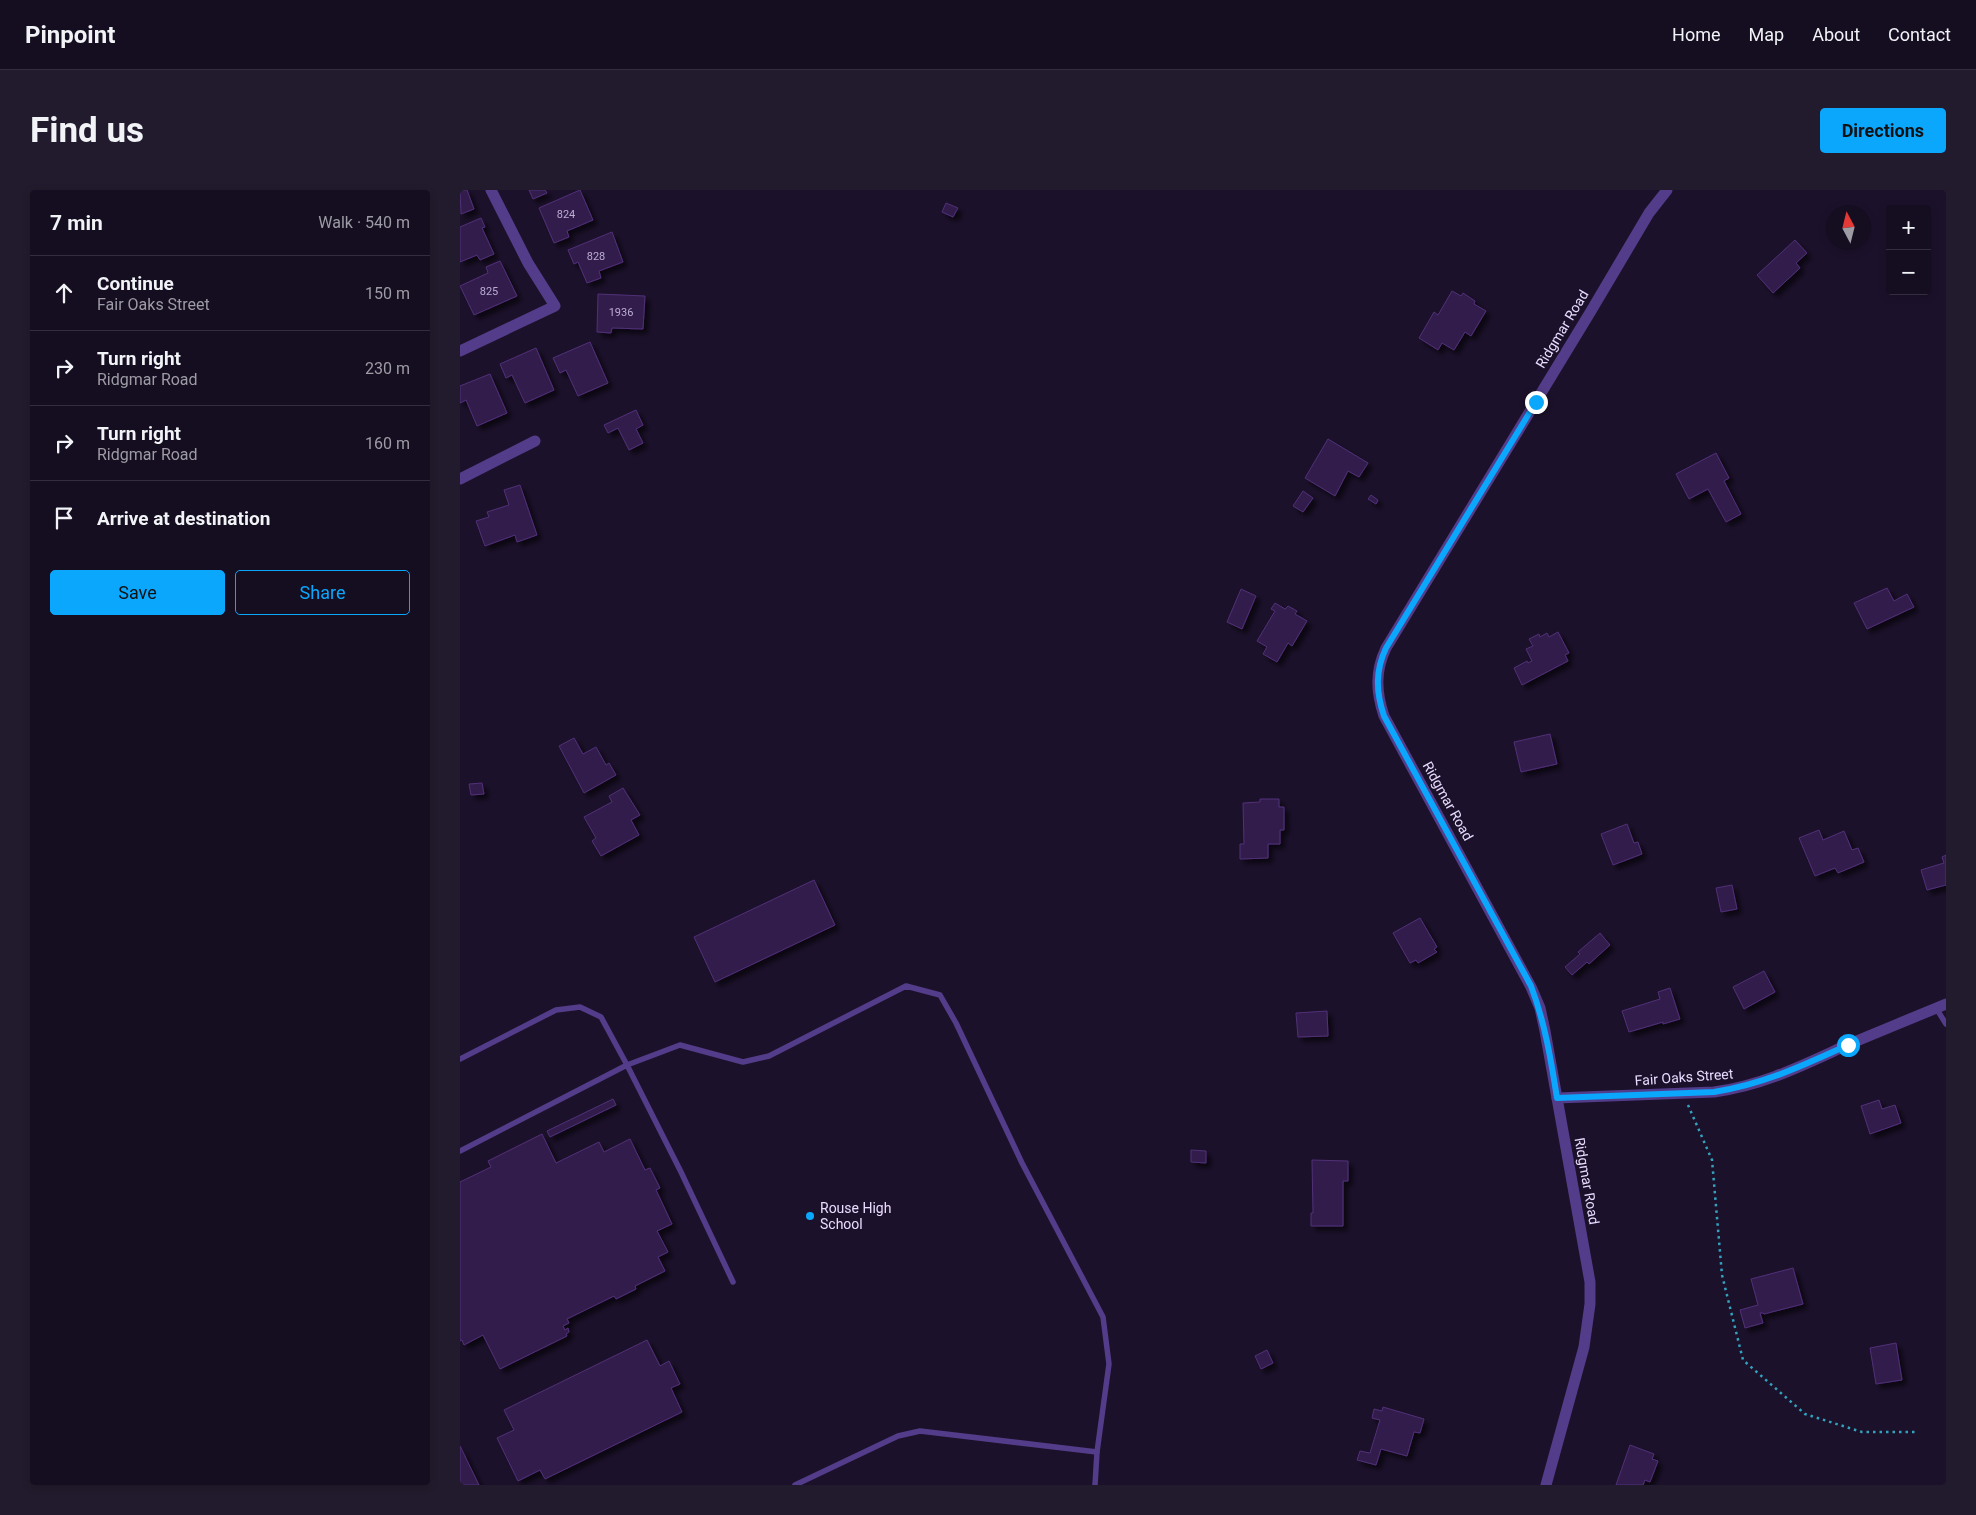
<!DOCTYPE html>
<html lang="en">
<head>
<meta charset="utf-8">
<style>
	:root { --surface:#150d20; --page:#221b2d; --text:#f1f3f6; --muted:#9d9ca5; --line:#342d3e; --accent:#0aa7fd }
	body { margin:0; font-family:Roboto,sans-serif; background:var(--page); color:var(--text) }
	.controls { position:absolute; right:15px; top:15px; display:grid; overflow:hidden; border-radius:5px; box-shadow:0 2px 8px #0003 }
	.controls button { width:45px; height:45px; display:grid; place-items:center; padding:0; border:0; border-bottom:1px solid var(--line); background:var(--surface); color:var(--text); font:25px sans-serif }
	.compass { position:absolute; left:1366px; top:15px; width:45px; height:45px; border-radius:50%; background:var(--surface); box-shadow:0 2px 8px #0003; rotate:353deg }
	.stop { position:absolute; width:15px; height:15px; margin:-11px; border:4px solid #0aa7fd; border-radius:50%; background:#fff }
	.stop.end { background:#0aa7fd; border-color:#fff; box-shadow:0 1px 5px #0008 }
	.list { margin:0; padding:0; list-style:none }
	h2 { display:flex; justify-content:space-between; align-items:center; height:65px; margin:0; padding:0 20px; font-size:21px }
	h2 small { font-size:16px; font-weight:400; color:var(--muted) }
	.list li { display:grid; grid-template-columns:32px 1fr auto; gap:15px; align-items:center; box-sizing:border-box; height:75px; padding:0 20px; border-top:1px solid var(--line) }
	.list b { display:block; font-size:19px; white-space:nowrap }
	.list p { margin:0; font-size:16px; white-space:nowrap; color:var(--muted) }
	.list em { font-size:16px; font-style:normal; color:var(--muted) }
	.actions { display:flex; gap:10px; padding:15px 20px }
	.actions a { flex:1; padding:11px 0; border:1px solid var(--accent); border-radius:5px; text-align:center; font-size:18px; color:var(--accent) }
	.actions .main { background:var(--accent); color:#111 }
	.icon { flex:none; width:28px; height:28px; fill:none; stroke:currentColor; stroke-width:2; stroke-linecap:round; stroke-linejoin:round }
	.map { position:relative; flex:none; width:1486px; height:1295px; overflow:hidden; border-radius:5px }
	header { display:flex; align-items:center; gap:30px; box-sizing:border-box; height:70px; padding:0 25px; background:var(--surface); border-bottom:1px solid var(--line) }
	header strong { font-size:24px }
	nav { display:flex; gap:28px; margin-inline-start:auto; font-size:18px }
	.intro { display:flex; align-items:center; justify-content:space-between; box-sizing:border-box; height:120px; padding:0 30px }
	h1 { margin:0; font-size:35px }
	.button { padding:12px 22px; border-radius:5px; background:var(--accent); color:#111; font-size:18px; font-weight:700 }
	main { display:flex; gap:30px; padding:0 30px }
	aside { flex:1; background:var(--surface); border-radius:5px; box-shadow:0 2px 8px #0003 }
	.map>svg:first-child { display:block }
	.building { fill:#331e4c; stroke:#503078; filter:url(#shadow) }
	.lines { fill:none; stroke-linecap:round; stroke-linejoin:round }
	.path { stroke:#32a2bd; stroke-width:2.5; stroke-dasharray:2.5 4; stroke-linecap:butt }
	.service { stroke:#533d8a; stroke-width:5.5 }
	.minor { stroke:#533d8a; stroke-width:11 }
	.route { stroke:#0aa7fd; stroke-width:6 }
	.poi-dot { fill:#0aa7fd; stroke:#1c112b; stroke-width:2 }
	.labels { text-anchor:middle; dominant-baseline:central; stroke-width:4; stroke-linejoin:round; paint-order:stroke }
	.number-label { font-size:11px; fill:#bcacd2 }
	.street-label { font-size:14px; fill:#e9dcff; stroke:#1c112b }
	.poi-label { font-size:14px; fill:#e9dcff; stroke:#1c112b; text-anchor:start }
</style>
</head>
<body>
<header>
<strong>Pinpoint</strong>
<nav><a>Home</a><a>Map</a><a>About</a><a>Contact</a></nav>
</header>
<div class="intro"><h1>Find us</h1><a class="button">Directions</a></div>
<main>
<aside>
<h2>7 min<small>Walk · 540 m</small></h2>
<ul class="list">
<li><svg class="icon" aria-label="ahead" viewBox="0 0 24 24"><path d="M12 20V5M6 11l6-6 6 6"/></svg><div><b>Continue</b><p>Fair Oaks Street</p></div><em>150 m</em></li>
<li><svg class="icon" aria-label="right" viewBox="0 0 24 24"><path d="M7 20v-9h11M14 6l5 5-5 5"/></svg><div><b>Turn right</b><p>Ridgmar Road</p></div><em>230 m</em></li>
<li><svg class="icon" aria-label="right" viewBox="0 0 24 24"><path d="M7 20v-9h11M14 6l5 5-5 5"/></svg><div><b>Turn right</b><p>Ridgmar Road</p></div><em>160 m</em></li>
<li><svg class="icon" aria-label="arrive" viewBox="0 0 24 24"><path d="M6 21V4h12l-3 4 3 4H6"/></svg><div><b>Arrive at destination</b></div></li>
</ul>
<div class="actions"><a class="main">Save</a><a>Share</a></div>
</aside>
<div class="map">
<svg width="1486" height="1295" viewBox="0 0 1486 1295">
	<defs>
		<filter id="shadow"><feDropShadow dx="4.5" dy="4.5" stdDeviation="2.5" flood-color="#0009"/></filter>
	</defs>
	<rect width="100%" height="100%" fill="#1c112b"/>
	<g class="building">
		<path d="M0,0H7L14,19L1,24Z"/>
		<path d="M69,0H85L87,3L73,9Z"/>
		<path d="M120,0L133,30L107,41L109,47L94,53L79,18Z"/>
		<path d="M486,13L498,18L493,27L482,22Z"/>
		<path d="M21,28L25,37L22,38L34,64L20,70L17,65L0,72V37Z"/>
		<path d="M152,42L163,72L139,81L141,88L127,93L118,72L114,74L108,60Z"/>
		<path d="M1335,50L1347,63L1336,73L1340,78L1313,103L1297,85Z"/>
		<path d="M40,71L57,106L14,125L0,96L28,83L26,77Z"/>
		<path d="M992,101L1001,106L1003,103L1015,111L1014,114L1026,121L1011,146L1005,142L994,160L982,153L978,160L959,148L974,122L978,125Z"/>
		<path d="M138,104L185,106L183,139L152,138L151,143L137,142Z"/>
		<path d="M130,152L148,193L118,206L106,180L100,183L93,168Z"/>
		<path d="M76,158L94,200L65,213L52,185L46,188L40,174Z"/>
		<path d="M30,184L47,223L17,236L6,210L0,213V196Z"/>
		<path d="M176,220L183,235L176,239L183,253L169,260L158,238L148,243L144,235Z"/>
		<path d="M868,249L908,273L899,287L888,281L875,306L845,288Z"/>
		<path d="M1256,263L1269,288L1264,291L1281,324L1266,332L1248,299L1229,309L1216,284Z"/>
		<path d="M60,295L77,345L57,352L55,345L25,356L16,331L29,327L27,322L49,315L44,300Z"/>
		<path d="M843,301L853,308L843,322L833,316Z"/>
		<path d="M911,305L918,310L916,314L908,309Z"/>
		<path d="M1427,398L1434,411L1447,404L1454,417L1407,439L1394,413Z"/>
		<path d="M781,399L796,406L782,439L767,432Z"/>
		<path d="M815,413L825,419L828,416L837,421L835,424L847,431L832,456L828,453L817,472L803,464L807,457L797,451L815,421L811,419Z"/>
		<path d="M1098,442L1109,463L1105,465L1108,471L1062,495L1054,478L1067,471L1068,473L1072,471L1066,459L1073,456L1069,449L1079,444L1080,447L1087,443L1089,447Z"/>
		<path d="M1090,544L1097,574L1061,582L1054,552Z"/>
		<path d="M114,548L123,564L136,557L146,575L149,573L156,585L124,603L99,556Z"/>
		<path d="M22,593L24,604L11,605L9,594Z"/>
		<path d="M163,598L180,625L171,630L179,645L141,666L132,651L136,648L124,627L152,612L149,606Z"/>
		<path d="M800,609H819V617H824V640H820V654H808V668L780,669V654H784L783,613L800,612Z"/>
		<path d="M1167,634L1174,653L1178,652L1182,664L1153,675L1141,644Z"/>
		<path d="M1359,640L1363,650L1384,641L1392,660L1398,658L1404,672L1378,683L1375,678L1355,686L1339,648Z"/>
		<path d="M1486,665V695L1467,700L1461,680L1484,673L1482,667Z"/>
		<path d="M354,690L375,735L255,792L234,747Z"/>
		<path d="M1272,695L1277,719L1261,722L1256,698Z"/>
		<path d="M960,728L977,757L974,759L977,762L958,773L956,770L950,773L933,743Z"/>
		<path d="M1140,743L1150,755L1129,774L1127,772L1112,785L1105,777L1120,764L1118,762Z"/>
		<path d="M1304,781L1315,802L1284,819L1273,797Z"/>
		<path d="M1210,798L1220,829L1203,834V832L1169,842L1162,821L1200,809L1198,802Z"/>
		<path d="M867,821L868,846L838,847L836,823Z"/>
		<path d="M153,909L156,915L90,947L87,941Z"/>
		<path d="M1419,910L1422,919L1435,915L1441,933L1410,944L1401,916Z"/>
		<path d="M82,944L96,973L139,952L144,962L170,949L185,980L190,978L200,998L196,1000L212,1034L197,1041L208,1062L198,1067L205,1081L175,1096L176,1099L156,1109L154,1106L107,1129L109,1133L103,1136L105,1140L108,1138L109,1142L106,1144L107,1146L40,1179L23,1145L4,1155L2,1150L0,1151V992L31,977L28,971Z"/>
		<path d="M731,960L746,961V973L731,972Z"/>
		<path d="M852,970L888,971V991H883V1036H851V1023H853Z"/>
		<path d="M1333,1078L1343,1114L1304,1124L1303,1123H1300L1303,1133L1285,1138L1280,1120L1298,1115L1291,1089Z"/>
		<path d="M187,1150L200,1176L209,1171L220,1194L211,1198L222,1222L85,1289L80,1280L58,1291L37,1248L54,1240L44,1220Z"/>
		<path d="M1436,1153L1442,1190L1416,1194L1410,1158Z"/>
		<path d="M807,1160L813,1173L801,1179L795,1166Z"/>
		<path d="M923,1217L964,1229L960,1243L954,1242L947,1266L921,1259L916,1275L897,1270L900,1261L910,1263L920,1230L912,1228L914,1219L922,1221Z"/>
		<path d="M1170,1255L1194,1264L1192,1269L1198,1271L1190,1292L1185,1290L1183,1295H1156Z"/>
		<path d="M0,1256L19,1295H0Z"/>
	</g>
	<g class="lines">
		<path class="path" d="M1228,915L1252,970L1262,1085L1283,1170L1345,1224L1402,1242H1458"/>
		<g class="service">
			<path d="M1476,818L1486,834"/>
			<path d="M0,869L96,820L120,817L141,827L167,875L220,855L283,872L309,866L446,796L480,805L496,833L562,973L643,1127L649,1174L637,1262L635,1295"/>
			<path d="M0,961L167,875L221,982L273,1092"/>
			<path d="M335,1295L438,1246L460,1241L637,1262"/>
		</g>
		<g class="minor">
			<path d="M0,161L95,116L68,73L31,0"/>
			<path d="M0,289L75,251"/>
			<path d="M1097,908L1254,902C1304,895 1341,876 1387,855C1420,841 1453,828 1486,814"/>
			<path d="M1086,1295L1124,1157L1130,1114V1092L1085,841L1080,818L1071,797L924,526C916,502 915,481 926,458L1131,121L1189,23L1207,0"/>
		</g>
	</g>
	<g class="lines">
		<path class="route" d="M1076,212L926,458C915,481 916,502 924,526L1071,796C1085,833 1091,870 1097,908L1254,902C1304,894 1342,876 1388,855"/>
	</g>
	<circle class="poi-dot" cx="350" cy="1026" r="5"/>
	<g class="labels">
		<g class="number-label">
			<text x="106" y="24">824</text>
			<text x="136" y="66">828</text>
			<text x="29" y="101">825</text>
			<text x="161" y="122">1936</text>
		</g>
		<g class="street-label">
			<text transform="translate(1102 139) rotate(-59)">Ridgmar Road</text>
			<text transform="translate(988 611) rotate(61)">Ridgmar Road</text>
			<text transform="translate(1224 887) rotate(-4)">Fair Oaks Street</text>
			<text transform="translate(1127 991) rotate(80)">Ridgmar Road</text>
		</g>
		<g class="poi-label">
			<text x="360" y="1018">Rouse High<tspan x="360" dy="16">School</tspan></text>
		</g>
	</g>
</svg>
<div class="controls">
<button>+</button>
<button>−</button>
</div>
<svg class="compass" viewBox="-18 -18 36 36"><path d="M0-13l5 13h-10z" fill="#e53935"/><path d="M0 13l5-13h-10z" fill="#9d9ca5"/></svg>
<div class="stop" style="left:1388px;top:855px"></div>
<div class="stop end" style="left:1076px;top:212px"></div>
</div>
</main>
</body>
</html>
